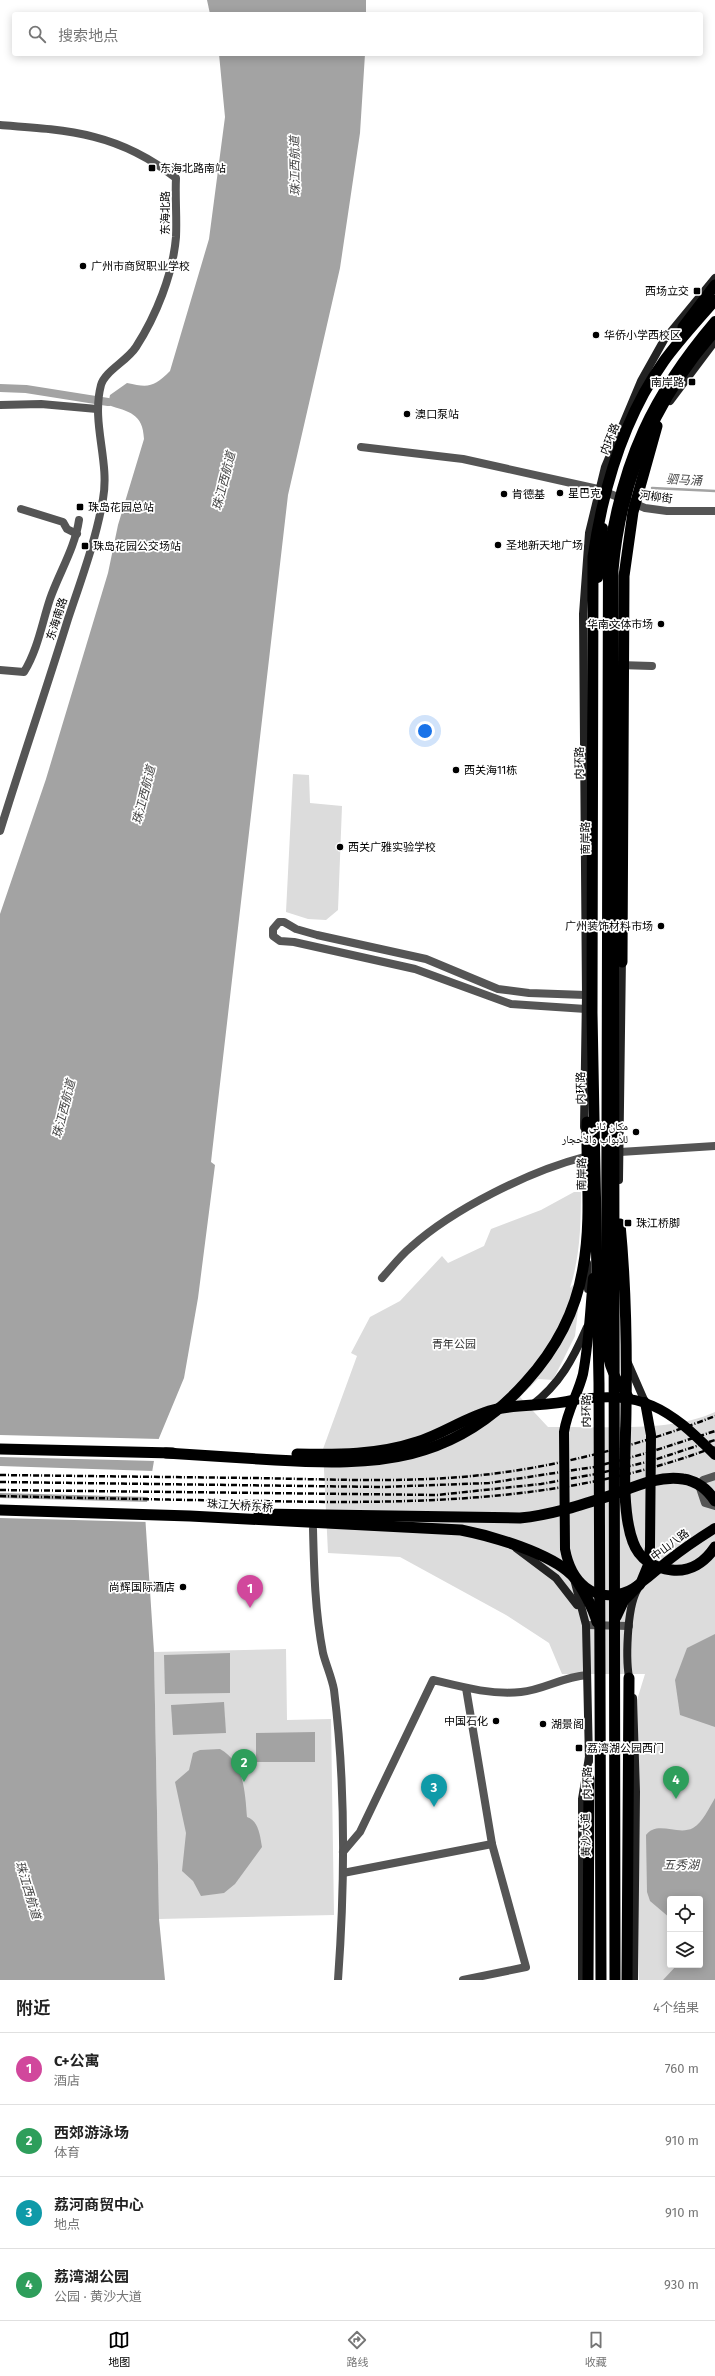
<!DOCTYPE html>
<html lang="zh">
<head>
<meta charset="utf-8">
<style>
	:root { --surface:#fff; --page:#f6f6f6; --text:#222; --muted:#767676; --line:#e0e0e0; --accent:#000 }
	body { margin:0; font-family:"Fira Sans","Noto Naskh Arabic","Noto Sans SC",sans-serif; background:var(--page); color:var(--text) }
	.controls { position:absolute; right:12px; bottom:12px; display:grid; overflow:hidden; border-radius:4px; box-shadow:0 2px 10px #0003 }
	.controls button { width:36px; height:36px; display:grid; place-items:center; padding:0; border:0; border-bottom:1px solid var(--line); background:var(--surface); color:var(--text); font:20px sans-serif }
	.you { position:absolute; left:425px; top:731px; width:14px; height:14px; margin:-10px; border:3px solid #fff; border-radius:50%; background:#1a73e8; box-shadow:0 0 0 6px #1a73e833 }
	.badge { display:grid; place-items:center; width:26px; height:26px; border-radius:50%; background:var(--accent); color:#fff; font-size:13px; font-weight:700 }
	.pin { position:absolute; translate:-50% -33px; filter:drop-shadow(0 1px 2px #0008) }
	.pin::after { content:''; position:absolute; top:21px; width:14px; height:12px; background:inherit; clip-path:polygon(0 0,100% 0,50% 100%) }
	.list { margin:0; padding:0; list-style:none }
	h2 { display:flex; justify-content:space-between; align-items:center; height:52px; margin:0; padding:0 16px; font-size:17px }
	h2 small { font-size:13px; font-weight:400; color:var(--muted) }
	.list li { display:grid; grid-template-columns:26px 1fr auto; gap:12px; align-items:center; box-sizing:border-box; height:72px; padding:0 16px; border-top:1px solid var(--line) }
	.list b { display:block; font-size:15px; white-space:nowrap }
	.list p { margin:0; font-size:13px; white-space:nowrap; color:var(--muted) }
	.list em { font-size:13px; font-style:normal; color:var(--muted) }
	.icon { flex:none; width:22px; height:22px; fill:none; stroke:currentColor; stroke-width:2; stroke-linecap:round; stroke-linejoin:round }
	.map { position:relative; flex:none; width:715px; height:1980px; overflow:hidden }
	.search { position:absolute; background:var(--surface); box-shadow:0 2px 10px #0003; left:12px; right:12px; top:12px; height:44px; display:flex; align-items:center; gap:10px; box-sizing:border-box; padding:0 14px; border-radius:4px; color:var(--muted); font-size:15px }
	.sheet { height:340px; background:var(--surface) }
	nav { display:flex; justify-content:space-around; align-items:center; box-sizing:border-box; height:56px; border-top:1px solid var(--line); background:var(--surface); font-size:11px; color:var(--muted) }
	nav a { display:grid; justify-items:center; gap:2px }
	nav .on { color:var(--accent) }
	.map>svg:first-child { display:block }
	.green { fill:#dcdcdc; fill-rule:evenodd }
	.water { fill:#a3a3a3 }
	.pier { fill:#fff }
	.lines { fill:none; stroke-linecap:round; stroke-linejoin:round }
	.stream { stroke:#a3a3a3; stroke-width:2.5 }
	.canal { stroke:#a3a3a3; stroke-width:8 }
	.minor { stroke:#555; stroke-width:8 }
	.tertiary { stroke:#555; stroke-width:8 }
	.secondary { stroke:#222; stroke-width:8 }
	.primary { stroke:#000; stroke-width:10 }
	.trunk { stroke:#000; stroke-width:11 }
	.rail { stroke:#000; stroke-width:2.5; stroke-dasharray:6 2 1 2; stroke-linecap:butt }
	.poi-dot { fill:#000; stroke:#fff; stroke-width:1.5 }
	.labels { text-anchor:middle; dominant-baseline:central; stroke-width:3.5; stroke-linejoin:round; paint-order:stroke }
	.poi-label { font-size:11px; fill:#000; stroke:#fff; text-anchor:start }
	.street-label { font-size:11px; fill:#000; stroke:#fff }
	.park-label { font-size:11px; fill:#333; stroke:#fff }
	.water-label { font-size:12px; font-style:italic; fill:#444; stroke:#fff }
</style>
</head>
<body>
<div class="map">
<svg width="715" height="1980" viewBox="0 0 715 1980">
	<rect width="100%" height="100%" fill="#fff"/>
	<g class="green">
		<path d="M293,774L309,775L310,803L342,806L338,910L326,920L308,919L286,912Z"/>
		<path d="M574,1192H581C581,1224 580,1257 570,1288L582,1276L575,1336L553,1380L538,1379L520,1397L548,1427C598,1426 670,1433 715,1412V1980H639L637,1700L645,1674H562L549,1643L506,1615L400,1557L328,1553L323,1449L357,1356L351,1353L370,1317L400,1301L442,1256L448,1263L484,1246L491,1229L541,1210ZM670,1899H700V1965H670Z"/>
		<path d="M286,1649L287,1720L331,1719L334,1915L159,1919L154,1652Z"/>
	</g>
	<g class="water">
		<path d="M207,0H366V14H210Z"/>
		<path d="M219,54H365L360,133L340,268L288,495L212,1153L211,1162L215,1165L198,1298L184,1378L157,1443L145,1514L154,1652L159,1919L165,1980H0V914L46,779L108,573L118,525L144,439C143,413 129,412 108,405L110,395L127,383C149,388 154,387 170,371L209,239L225,117Z"/>
		<path d="M715,1634V1727L680,1715L675,1680L687,1648Z"/>
		<path d="M230,1653V1693L165,1694L164,1655Z"/>
		<path d="M224,1702L226,1733L173,1735L171,1705Z"/>
		<path d="M315,1732V1762H256V1733Z"/>
		<path d="M220,1749C244,1762 245,1792 247,1817C259,1821 260,1836 262,1847L235,1884L224,1893L201,1896L193,1881L182,1871L186,1833L175,1782L189,1770L193,1753L200,1750Z"/>
		<path d="M715,1798V1980H663L677,1965H700V1899H670V1918L650,1901L647,1892L646,1835C657,1820 678,1836 693,1828C703,1822 709,1808 715,1798Z"/>
	</g>
	<g class="pier">
		<path d="M0,1435L160,1439L156,1461L0,1457Z"/>
		<path d="M0,1466L154,1471L150,1497L0,1493Z"/>
		<path d="M0,1498L149,1502L148,1522L0,1518Z"/>
	</g>
	<g class="lines">
		<path class="stream" d="M652,488L715,491"/>
		<path class="canal" d="M0,388L26,389L108,402"/>
		<g class="minor">
			<path d="M361,447L463,459L598,489L645,508L667,511H715"/>
			<path d="M21,509L63,522L67,529L77,534"/>
			<path d="M619,665L652,666"/>
			<path d="M0,670L24,672C38,649 42,623 50,599C59,573 75,548 79,520"/>
			<path d="M586,1009L511,1004L415,969L294,942L280,941L273,936V929L279,922H284L296,929L317,935L426,959L498,989L529,993L586,995"/>
			<path d="M620,1152L715,1146"/>
			<path d="M382,1278C391,1268 400,1256 411,1247C453,1209 530,1171 584,1157"/>
			<path d="M313,1529C314,1570 315,1612 323,1653C326,1665 332,1678 334,1690C346,1786 345,1884 338,1980"/>
			<path d="M343,1852L360,1832L433,1680C462,1687 491,1695 521,1692C543,1690 562,1677 587,1675"/>
			<path d="M343,1873L492,1844L466,1688"/>
			<path d="M463,1980L526,1967L492,1844"/>
		</g>
		<g class="tertiary">
			<path d="M0,125C70,130 119,133 176,178C175,198 177,217 176,237C173,274 156,316 136,347C127,361 105,371 101,385C91,423 110,461 103,499C96,540 81,580 68,619C46,690 22,760 0,831"/>
			<path d="M0,405L41,404L97,409"/>
			<path d="M715,1476L703,1480L700,1488L705,1503L715,1506"/>
			<path d="M586,1625L629,1626"/>
		</g>
		<g class="secondary">
			<path d="M670,401L715,341"/>
			<path d="M584,1127L586,995L583,614L589,533L605,467L641,381L664,340L715,278"/>
			<path d="M619,1180L622,957"/>
			<path d="M587,1263L588,1289"/>
			<path d="M628,1363L645,1402"/>
			<path d="M531,1406C560,1384 573,1359 587,1327"/>
			<path d="M516,1548L556,1578L577,1605"/>
			<path d="M574,1579L586,1625L589,1761"/>
			<path d="M630,1682C625,1662 627,1608 637,1590"/>
			<path d="M633,1698L636,1792L634,1980"/>
			<path d="M582,1980V1799L589,1757"/>
		</g>
		<g class="primary">
			<path d="M598,578L603,528"/>
			<path d="M593,1278C590,1310 589,1342 583,1374C578,1394 567,1411 564,1432L565,1549C571,1581 593,1605 628,1591C643,1584 656,1570 669,1560C684,1548 699,1538 715,1528"/>
			<path d="M628,1396C609,1371 607,1362 606,1330L608,556C622,460 652,395 715,321"/>
			<path d="M574,1400C642,1390 668,1407 715,1455"/>
			<path d="M641,1582L648,1565L650,1547L651,1435L645,1402"/>
		</g>
		<g class="trunk">
			<path d="M683,327L715,285"/>
			<path d="M622,962L624,576L633,512L657,426"/>
			<path d="M620,1224C626,1286 627,1347 626,1409C626,1446 620,1508 633,1542C639,1559 654,1568 672,1570C690,1572 705,1562 715,1547"/>
			<path d="M0,1449L173,1453"/>
			<path d="M166,1453C202,1455 239,1458 275,1460C376,1466 454,1463 526,1382C555,1350 576,1311 583,1268C592,1221 586,1170 587,1122"/>
			<path d="M297,1454C337,1455 378,1455 417,1442C443,1434 466,1417 493,1410C519,1403 547,1407 574,1400"/>
			<path d="M0,1510L190,1516L461,1530C492,1536 550,1553 572,1575C581,1584 594,1610 597,1622"/>
			<path d="M259,1514L520,1518C552,1515 581,1505 612,1495C634,1487 659,1475 683,1479C697,1481 708,1490 715,1501"/>
			<path d="M616,1617L624,1600L640,1584"/>
			<path d="M588,1980L589,1779"/>
			<path d="M601,1980L599,1383L592,1013L593,557C603,488 623,419 664,361C680,339 698,320 715,300"/>
			<path d="M615,1980L613,570C621,479 655,399 715,331"/>
			<path d="M627,1980L629,1678"/>
		</g>
		<g class="rail">
			<path d="M0,1475C84,1476 167,1477 251,1478C324,1479 399,1483 472,1476C550,1469 642,1445 715,1416"/>
			<path d="M0,1482L383,1487L489,1483L594,1467L647,1453L715,1431"/>
			<path d="M0,1490L437,1495L541,1484L596,1474L651,1461L715,1440"/>
			<path d="M0,1496C87,1498 174,1500 261,1501C416,1504 567,1503 715,1447"/>
		</g>
	</g>
	<g class="poi-dot">
		<rect x="148" y="164" width="8" height="8" rx="2"/>
		<circle cx="83" cy="266" r="4"/>
		<rect x="693" y="287" width="8" height="8" rx="2"/>
		<circle cx="596" cy="335" r="4"/>
		<rect x="688" y="378" width="8" height="8" rx="2"/>
		<circle cx="407" cy="414" r="4"/>
		<circle cx="560" cy="493" r="4"/>
		<circle cx="504" cy="494" r="4"/>
		<rect x="76" y="503" width="8" height="8" rx="2"/>
		<circle cx="498" cy="545" r="4"/>
		<rect x="81" y="542" width="8" height="8" rx="2"/>
		<circle cx="661" cy="624" r="4"/>
		<circle cx="456" cy="770" r="4"/>
		<circle cx="340" cy="847" r="4"/>
		<circle cx="661" cy="926" r="4"/>
		<circle cx="636" cy="1132" r="4"/>
		<rect x="624" y="1219" width="8" height="8" rx="2"/>
		<circle cx="183" cy="1587" r="4"/>
		<circle cx="496" cy="1721" r="4"/>
		<circle cx="543" cy="1724" r="4"/>
		<rect x="575" y="1744" width="8" height="8" rx="2"/>
	</g>
	<g class="labels">
		<g class="poi-label">
			<text x="160" y="168">东海北路南站</text>
			<text x="91" y="266">广州市商贸职业学校</text>
			<text x="689" y="291" text-anchor="end">西场立交</text>
			<text x="604" y="335">华侨小学西校区</text>
			<text x="684" y="382" text-anchor="end">南岸路</text>
			<text x="415" y="414">澳口泵站</text>
			<text x="568" y="493">星巴克</text>
			<text x="512" y="494">肯德基</text>
			<text x="88" y="507">珠岛花园总站</text>
			<text x="506" y="545">圣地新天地广场</text>
			<text x="93" y="546">珠岛花园公交场站</text>
			<text x="653" y="624" text-anchor="end">华南文体市场</text>
			<text x="464" y="770">西关海11栋</text>
			<text x="348" y="847">西关广雅实验学校</text>
			<text x="653" y="926" text-anchor="end">广州装饰材料市场</text>
			<text x="628" y="1126" text-anchor="end">مكان ثاني<tspan x="628" dy="13">للأبواب والأحجار</tspan></text>
			<text x="636" y="1223">珠江桥脚</text>
			<text x="175" y="1587" text-anchor="end">尚辉国际酒店</text>
			<text x="488" y="1721" text-anchor="end">中国石化</text>
			<text x="551" y="1724">湖景阁</text>
			<text x="587" y="1748">荔湾湖公园西门</text>
		</g>
		<g class="street-label">
			<text transform="translate(165 213) rotate(-90)">东海北路</text>
			<text transform="translate(610 439) rotate(-68)">内环路</text>
			<text transform="translate(656 497) rotate(8)">河柳街</text>
			<text transform="translate(57 619) rotate(-72)">东海南路</text>
			<text transform="translate(579 763) rotate(-90)">内环路</text>
			<text transform="translate(585 838) rotate(-90)">南岸路</text>
			<text transform="translate(581 1088) rotate(-91)">内环路</text>
			<text transform="translate(582 1174) rotate(-89)">南岸路</text>
			<text transform="translate(586 1411) rotate(-90)">内环路</text>
			<text transform="translate(240 1506) rotate(4)">珠江大桥东桥</text>
			<text transform="translate(670 1545) rotate(-37)">中山八路</text>
			<text transform="translate(587 1783) rotate(-90)">内环路</text>
			<text transform="translate(586 1835) rotate(-91)">黄沙大道</text>
		</g>
		<g class="park-label">
			<text x="454" y="1344">青年公园</text>
		</g>
		<g class="water-label">
			<text transform="translate(295 166) rotate(-91)">珠江西航道</text>
			<text transform="translate(684 480) rotate(3)">驷马涌</text>
			<text transform="translate(224 481) rotate(-76)">珠江西航道</text>
			<text transform="translate(144 795) rotate(-76)">珠江西航道</text>
			<text transform="translate(64 1109) rotate(-76)">珠江西航道</text>
			<text x="681" y="1865">五秀湖</text>
			<text transform="translate(28 1890) rotate(73)">珠江西航道</text>
		</g>
	</g>
</svg>
<div class="controls">
<button><svg class="icon" aria-label="locate" viewBox="0 0 24 24"><circle cx="12" cy="12" r="6"/><path d="M12 2v4M12 18v4M2 12h4M18 12h4"/></svg></button>
<button><svg class="icon" aria-label="layers" viewBox="0 0 24 24"><path d="M12 4l9 5-9 5-9-5zM3 14l9 5 9-5"/></svg></button>
</div>
<div class="you"></div>
<div class="pin badge" style="left:250px;top:1608px;background:#d1479c">1</div>
<div class="pin badge" style="left:244px;top:1782px;background:#2e9e5b">2</div>
<div class="pin badge" style="left:434px;top:1807px;background:#0f9aa8">3</div>
<div class="pin badge" style="left:676px;top:1799px;background:#2e9e5b">4</div>
<div class="search"><svg class="icon" aria-label="search" viewBox="0 0 24 24"><circle cx="10" cy="10" r="6"/><path d="M15 15l6 6"/></svg>搜索地点</div>
</div>
<section class="sheet">
<h2>附近<small>4个结果</small></h2>
<ul class="list">
<li><span class="badge" style="background:#d1479c">1</span><div><b>C+公寓</b><p>酒店</p></div><em>760 m</em></li>
<li><span class="badge" style="background:#2e9e5b">2</span><div><b>西郊游泳场</b><p>体育</p></div><em>910 m</em></li>
<li><span class="badge" style="background:#0f9aa8">3</span><div><b>荔河商贸中心</b><p>地点</p></div><em>910 m</em></li>
<li><span class="badge" style="background:#2e9e5b">4</span><div><b>荔湾湖公园</b><p>公园 · 黄沙大道</p></div><em>930 m</em></li>
</ul>
</section>
<nav>
<a class="on"><svg class="icon" aria-label="map" viewBox="0 0 24 24"><path d="M3 6l6-2 6 2 6-2v14l-6 2-6-2-6 2zM9 4v14M15 6v14"/></svg>地图</a>
<a><svg class="icon" aria-label="directions" viewBox="0 0 24 24"><path d="M12 3l9 9-9 9-9-9zM9 14v-3h6M13 9l2 2-2 2"/></svg>路线</a>
<a><svg class="icon" aria-label="saved" viewBox="0 0 24 24"><path d="M7 4h10v16l-5-4-5 4z"/></svg>收藏</a>
</nav>
</body>
</html>
